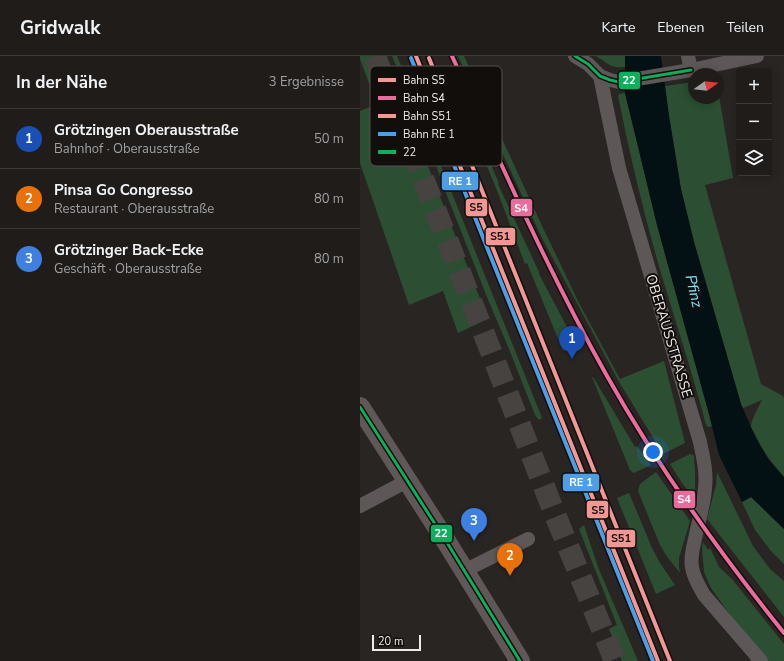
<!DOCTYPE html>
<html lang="de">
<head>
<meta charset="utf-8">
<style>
	:root { --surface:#1f1c1a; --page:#272523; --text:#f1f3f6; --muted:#a1a1a2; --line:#3c3a39; --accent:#b45309 }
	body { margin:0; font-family:"Nunito Sans",sans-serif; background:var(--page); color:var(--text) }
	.controls { position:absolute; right:12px; top:12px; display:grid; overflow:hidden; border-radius:4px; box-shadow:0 2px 10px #0003 }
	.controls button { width:36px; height:36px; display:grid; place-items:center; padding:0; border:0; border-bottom:1px solid var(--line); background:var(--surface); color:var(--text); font:20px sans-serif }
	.compass { position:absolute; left:328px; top:12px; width:36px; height:36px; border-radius:50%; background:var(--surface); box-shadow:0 2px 10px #0003; rotate:75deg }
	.scale { position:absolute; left:12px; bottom:10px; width:49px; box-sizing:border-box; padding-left:4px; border:2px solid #f0ebe9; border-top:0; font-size:11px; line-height:14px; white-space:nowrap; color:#f0ebe9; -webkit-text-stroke:3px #110e0c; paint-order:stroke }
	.you { position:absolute; left:293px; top:396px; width:14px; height:14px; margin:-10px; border:3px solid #fff; border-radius:50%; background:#1a73e8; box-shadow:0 0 0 6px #1a73e833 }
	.badge { display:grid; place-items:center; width:26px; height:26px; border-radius:50%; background:var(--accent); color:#fff; font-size:13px; font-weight:700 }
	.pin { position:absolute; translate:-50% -33px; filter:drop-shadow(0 1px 2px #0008) }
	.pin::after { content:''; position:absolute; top:21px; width:14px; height:12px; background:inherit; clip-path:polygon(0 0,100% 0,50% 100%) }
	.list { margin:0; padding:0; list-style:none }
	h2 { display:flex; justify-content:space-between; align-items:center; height:52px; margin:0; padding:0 16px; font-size:17px }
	h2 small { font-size:13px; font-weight:400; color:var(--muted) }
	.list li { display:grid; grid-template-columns:26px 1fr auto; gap:12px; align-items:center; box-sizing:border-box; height:60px; padding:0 16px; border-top:1px solid var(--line) }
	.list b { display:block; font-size:15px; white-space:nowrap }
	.list p { margin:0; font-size:13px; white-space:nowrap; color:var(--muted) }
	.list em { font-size:13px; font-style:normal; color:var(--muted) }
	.icon { flex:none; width:22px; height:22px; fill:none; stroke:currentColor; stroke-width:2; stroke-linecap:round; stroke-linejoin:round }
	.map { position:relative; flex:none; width:424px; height:605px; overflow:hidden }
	header { display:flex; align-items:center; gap:24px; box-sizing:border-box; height:56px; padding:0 20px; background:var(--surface); border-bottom:1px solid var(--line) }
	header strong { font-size:19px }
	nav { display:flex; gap:22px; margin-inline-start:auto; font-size:14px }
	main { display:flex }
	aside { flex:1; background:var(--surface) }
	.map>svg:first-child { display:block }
	.green { fill:#2c4f33 }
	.water { fill:#041114 }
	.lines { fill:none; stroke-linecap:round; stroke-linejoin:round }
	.highway-tunnel { stroke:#474341; stroke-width:22; stroke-dasharray:22 11; stroke-linecap:butt }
	.street { stroke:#5e5758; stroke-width:14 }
	.secondary { stroke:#615759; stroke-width:20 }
	.bus-1-casing { stroke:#110e0c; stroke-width:6 }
	.bus-1 { stroke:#0daf5c; stroke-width:3 }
	.rail-1-casing { stroke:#110e0c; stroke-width:7 }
	.rail-2-casing { stroke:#110e0c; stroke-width:7 }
	.rail-3-casing { stroke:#110e0c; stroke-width:7 }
	.rail-4-casing { stroke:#110e0c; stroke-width:7 }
	.rail-1 { stroke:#f49694; stroke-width:4 }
	.rail-2 { stroke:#ec6b9d; stroke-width:4 }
	.rail-3 { stroke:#f49694; stroke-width:4 }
	.rail-4 { stroke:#4d9ee5; stroke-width:4 }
	.labels { text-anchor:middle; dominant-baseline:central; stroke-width:4; stroke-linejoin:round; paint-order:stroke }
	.street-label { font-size:14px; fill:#f0ebe9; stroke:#110e0c }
	.water-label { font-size:15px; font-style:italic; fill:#79e7fb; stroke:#110e0c }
	.key { fill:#110e0c; stroke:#54504e; stroke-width:1 }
	.key-label { font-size:11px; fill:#f0ebe9 }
	.line-badge { stroke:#110e0c; stroke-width:1.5 }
	.badge-label { font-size:11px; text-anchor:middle; font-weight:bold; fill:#fff }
	.pale-badge-label { font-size:11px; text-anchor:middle; font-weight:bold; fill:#111 }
</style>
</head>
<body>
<header>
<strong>Gridwalk</strong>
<nav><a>Karte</a><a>Ebenen</a><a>Teilen</a></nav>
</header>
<main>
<aside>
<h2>In der Nähe<small>3 Ergebnisse</small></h2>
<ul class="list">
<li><span class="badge" style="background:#1a4fb4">1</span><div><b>Grötzingen Oberausstraße</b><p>Bahnhof · Oberausstraße</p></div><em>50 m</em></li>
<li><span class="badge" style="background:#e8710a">2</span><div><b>Pinsa Go Congresso</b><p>Restaurant · Oberausstraße</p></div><em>80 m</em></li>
<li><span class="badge" style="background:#3f7fe0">3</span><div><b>Grötzinger Back-Ecke</b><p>Geschäft · Oberausstraße</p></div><em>80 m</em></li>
</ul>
</aside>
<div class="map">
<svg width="424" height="605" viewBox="0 0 424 605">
	<rect width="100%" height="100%" fill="#292523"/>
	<g class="green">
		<path d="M0,0H24L42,44L128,263L98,277L83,235L49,249L0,107V55L17,48L0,3Z"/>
		<path d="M32,0H37L182,362L179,364L175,359L149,293L129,246L84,132L66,80Z"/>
		<path d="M98,0H104L183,172L219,247L260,323L304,305L325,387L303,398L258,324L182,182L153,120Z"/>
		<path d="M236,0H265V11C252,13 247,7 236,0Z"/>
		<path d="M90,21H91L139,127L138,128L179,216V218L217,290L203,295L167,207L165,208L136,132Z"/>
		<path d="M334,26V42H358V34L373,122L345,129L401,328L423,340L424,342V421C412,407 401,393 394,376C393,374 391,373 391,371C391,363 399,351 402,344L383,352L381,348L334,186L321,133L309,60L305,30Z"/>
		<path d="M265,37L297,169L349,358L352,370L348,371L346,369C333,318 316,268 301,217C284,159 270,100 258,40L259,38Z"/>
		<path d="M232,321H233L275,391L277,390L291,409L274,417L272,416L270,414Z"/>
		<path d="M330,398L333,399L334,400C335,415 336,429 334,443L322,427L310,408Z"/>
		<path d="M296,416L330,465L319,502V511L320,517L308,502L300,489L278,435L280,428Z"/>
		<path d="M357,416L393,490L410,513L424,525V561L347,463L356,429Z"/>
		<path d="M269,437L292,492L300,507L315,529L296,538L257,442Z"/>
		<path d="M391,441L424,473V508L411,495L395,474L382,446Z"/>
		<path d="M224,469L238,511L278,605H262L249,573L257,569L219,473Z"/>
		<path d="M343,486L348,494L350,492L359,511L372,523L424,588V605H409L383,577L351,532L344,516L342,492Z"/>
	</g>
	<path class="water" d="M265,0H301L309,60L321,133L334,186L381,348L395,380L408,403L424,421V473L391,441L382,446L359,399L349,358L297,169L265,37Z"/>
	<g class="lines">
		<path class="highway-tunnel" d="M15,0L194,456L255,605"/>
		<g class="street">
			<path d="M215,0L228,8L240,20L250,24L259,26L331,14L397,0"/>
			<path d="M328,0L331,14"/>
			<path d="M240,20L259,112L340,386C343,401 347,416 345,432C344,449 338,467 335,483C333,492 330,502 332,511C333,521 339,530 344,539L401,605"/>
			<path d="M0,450L47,425"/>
			<path d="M104,515L168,483"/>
		</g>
		<path class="secondary" d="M0,351L86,485L160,605"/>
		<defs>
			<g id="bus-1">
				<path d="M215,0L228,8L240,20L250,24L259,26L331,14"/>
				<path d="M0,351L86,485L160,605"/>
			</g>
		</defs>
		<use href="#bus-1" class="bus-1-casing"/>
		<use href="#bus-1" class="bus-1"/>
		<defs>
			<path id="rail-1" d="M56,0L298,605"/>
			<path id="rail-2" d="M92,0C141,108 189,217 247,320C298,411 359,496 424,577"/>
			<path id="rail-3" d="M69,2L310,605"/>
			<path id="rail-4" d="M51,2L293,605"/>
		</defs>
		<use href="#rail-1" class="rail-1-casing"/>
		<use href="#rail-2" class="rail-2-casing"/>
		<use href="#rail-3" class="rail-3-casing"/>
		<use href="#rail-4" class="rail-4-casing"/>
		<use href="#rail-1" class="rail-1"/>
		<use href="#rail-2" class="rail-2"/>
		<use href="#rail-3" class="rail-3"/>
		<use href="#rail-4" class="rail-4"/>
	</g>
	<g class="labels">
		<g class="street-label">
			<text transform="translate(309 280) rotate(73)">OBERAUSSTRASSE</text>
		</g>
		<g class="water-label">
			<text transform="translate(334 235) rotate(77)">Pfinz</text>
		</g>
	</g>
	<rect x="10" y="10" width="132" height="100" rx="6" class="key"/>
	<rect x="18" y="22" width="18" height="4" fill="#f49694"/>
	<rect x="18" y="40" width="18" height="4" fill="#ec6b9d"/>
	<rect x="18" y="58" width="18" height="4" fill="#f49694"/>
	<rect x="18" y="76" width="18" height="4" fill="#4d9ee5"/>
	<rect x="18" y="94" width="18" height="4" fill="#0daf5c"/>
	<g class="key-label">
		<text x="43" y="28">Bahn S5</text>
		<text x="43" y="46">Bahn S4</text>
		<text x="43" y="64">Bahn S51</text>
		<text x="43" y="82">Bahn RE 1</text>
		<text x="43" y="100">22</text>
	</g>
	<g class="line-badge">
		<rect x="258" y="15" width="23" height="19" rx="4" fill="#0daf5c"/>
		<rect x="81" y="115" width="38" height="20" rx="4" fill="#4d9ee5"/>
		<rect x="105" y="142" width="23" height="19" rx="4" fill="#f49694"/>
		<rect x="150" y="142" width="23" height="19" rx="4" fill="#ec6b9d"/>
		<rect x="125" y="171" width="31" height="19" rx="4" fill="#f49694"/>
		<rect x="202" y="417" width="38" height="19" rx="4" fill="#4d9ee5"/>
		<rect x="313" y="434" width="23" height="19" rx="4" fill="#ec6b9d"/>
		<rect x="226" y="444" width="23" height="19" rx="4" fill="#f49694"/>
		<rect x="70" y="468" width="23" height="19" rx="4" fill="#0daf5c"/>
		<rect x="246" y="473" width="30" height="19" rx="4" fill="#f49694"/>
	</g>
	<g class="badge-label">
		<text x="269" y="28">22</text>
		<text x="100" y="129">RE 1</text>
		<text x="161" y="156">S4</text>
		<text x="221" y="430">RE 1</text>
		<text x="324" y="447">S4</text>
		<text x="81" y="481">22</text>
	</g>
	<g class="pale-badge-label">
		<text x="116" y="155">S5</text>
		<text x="140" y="184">S51</text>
		<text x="238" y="458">S5</text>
		<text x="261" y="486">S51</text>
	</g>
</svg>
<div class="controls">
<button>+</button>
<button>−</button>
<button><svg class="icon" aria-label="layers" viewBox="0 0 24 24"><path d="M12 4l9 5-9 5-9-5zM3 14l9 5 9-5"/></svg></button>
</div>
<svg class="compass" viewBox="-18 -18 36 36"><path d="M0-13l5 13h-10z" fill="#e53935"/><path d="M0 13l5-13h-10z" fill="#a1a1a2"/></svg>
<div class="scale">20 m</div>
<div class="you"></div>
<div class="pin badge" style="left:212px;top:303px;background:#1a4fb4">1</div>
<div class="pin badge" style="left:150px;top:520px;background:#e8710a">2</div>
<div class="pin badge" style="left:114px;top:485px;background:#3f7fe0">3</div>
</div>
</main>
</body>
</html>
